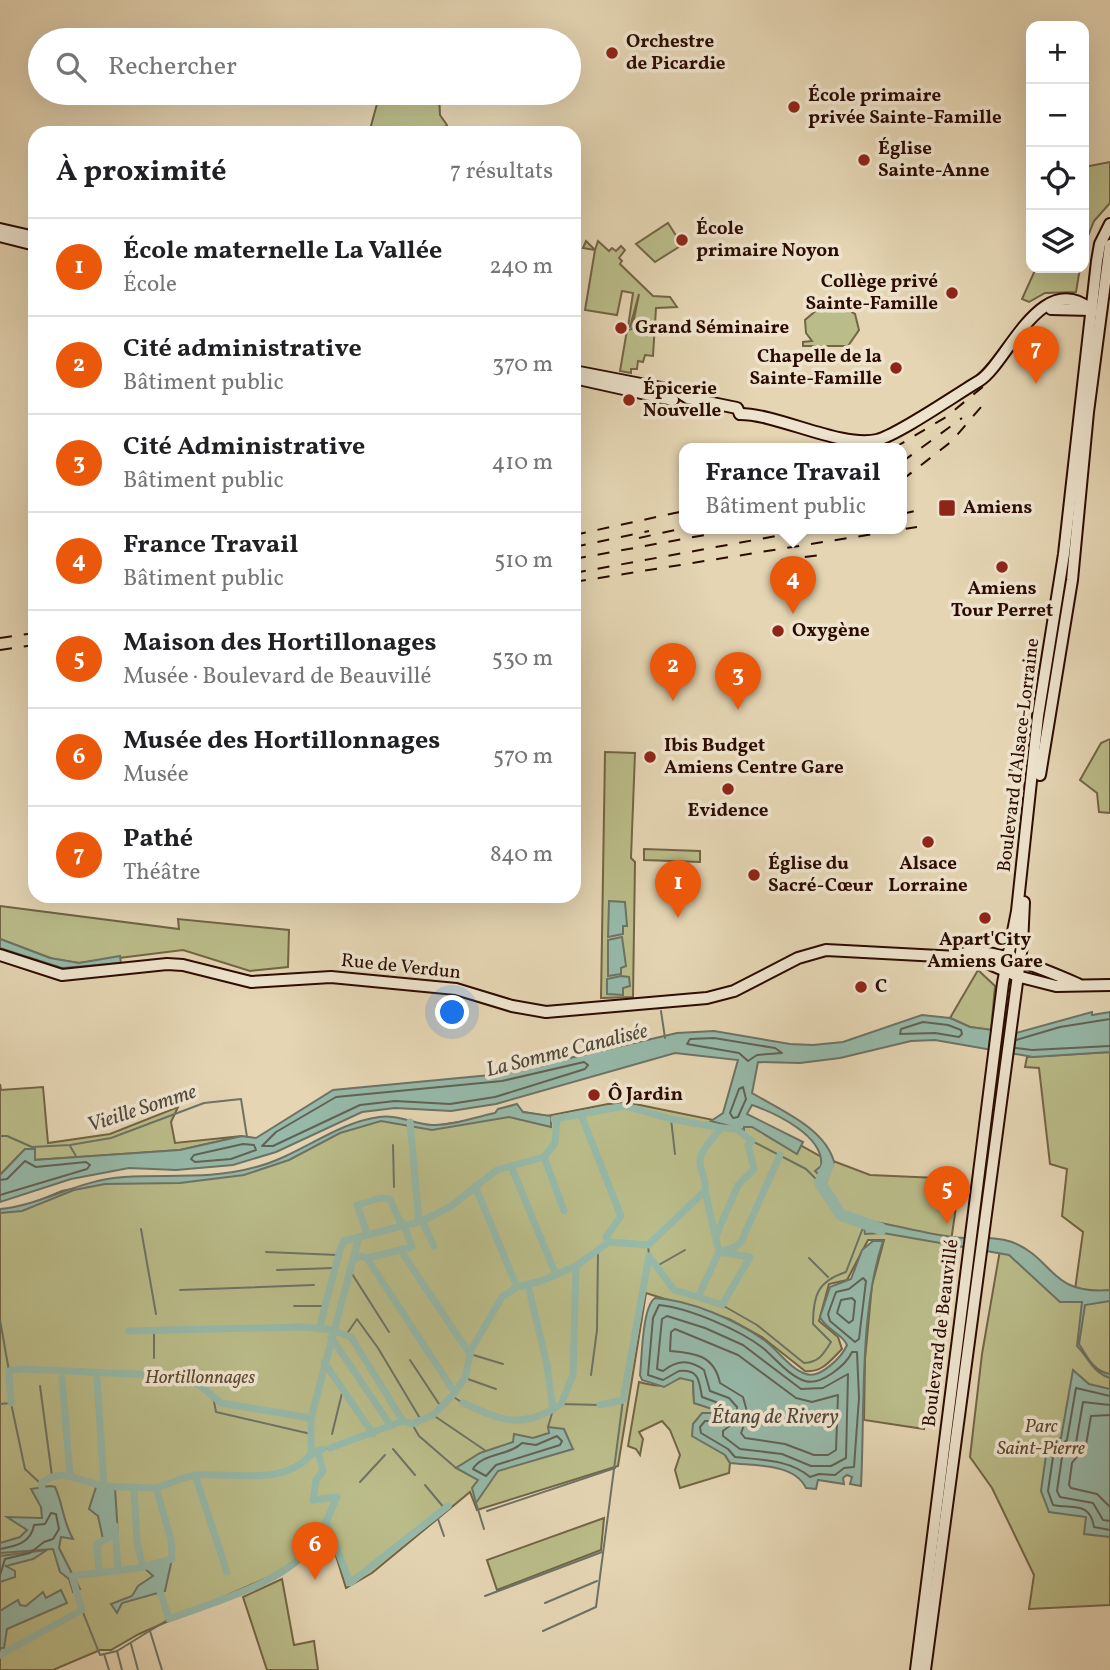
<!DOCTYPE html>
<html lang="fr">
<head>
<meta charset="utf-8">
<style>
	:root { --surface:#fff; --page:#f2f2f2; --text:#202124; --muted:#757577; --line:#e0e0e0; --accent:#ea580c }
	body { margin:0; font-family:Vollkorn,serif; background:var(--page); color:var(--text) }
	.controls { position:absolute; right:21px; top:21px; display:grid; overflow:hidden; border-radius:14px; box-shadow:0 7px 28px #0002 }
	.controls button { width:63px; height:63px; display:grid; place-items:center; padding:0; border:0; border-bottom:2px solid var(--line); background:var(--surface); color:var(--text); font:35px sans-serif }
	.you { position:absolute; left:453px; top:1013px; width:24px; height:24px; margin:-18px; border:5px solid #fff; border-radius:50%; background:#1a73e8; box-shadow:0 0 0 10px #1a73e833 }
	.badge { display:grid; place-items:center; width:46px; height:46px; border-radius:50%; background:var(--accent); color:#fff; font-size:23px; font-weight:700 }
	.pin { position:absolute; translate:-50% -58px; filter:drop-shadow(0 2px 4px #0008) }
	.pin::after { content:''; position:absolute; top:37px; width:24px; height:21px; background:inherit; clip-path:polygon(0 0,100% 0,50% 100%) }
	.popup { position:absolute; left:679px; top:443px; width:228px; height:91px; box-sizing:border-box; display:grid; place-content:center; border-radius:14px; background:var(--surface); filter:drop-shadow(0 2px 5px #0005); font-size:23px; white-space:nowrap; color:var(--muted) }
	.popup b { font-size:26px; color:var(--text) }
	.popup::after { content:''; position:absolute; left:50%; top:100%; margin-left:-14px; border:14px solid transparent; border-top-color:var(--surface) }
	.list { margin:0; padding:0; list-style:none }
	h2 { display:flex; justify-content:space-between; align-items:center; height:91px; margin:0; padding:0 28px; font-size:30px }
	h2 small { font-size:23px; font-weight:400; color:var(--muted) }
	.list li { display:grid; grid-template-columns:46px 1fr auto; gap:21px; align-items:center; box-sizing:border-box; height:98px; padding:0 28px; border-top:2px solid var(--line) }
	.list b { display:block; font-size:26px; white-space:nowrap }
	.list p { margin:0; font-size:23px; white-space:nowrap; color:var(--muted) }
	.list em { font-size:23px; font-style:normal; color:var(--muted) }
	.icon { flex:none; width:38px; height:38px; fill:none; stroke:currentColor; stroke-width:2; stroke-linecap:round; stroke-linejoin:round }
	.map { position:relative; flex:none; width:1110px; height:1670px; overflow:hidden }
	.search { position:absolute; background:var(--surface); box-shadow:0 7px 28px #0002; left:28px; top:28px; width:553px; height:77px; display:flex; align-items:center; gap:18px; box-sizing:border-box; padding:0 24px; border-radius:38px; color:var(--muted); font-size:26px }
	.panel { position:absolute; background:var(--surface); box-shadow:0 7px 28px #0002; left:28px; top:126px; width:553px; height:777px; border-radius:21px }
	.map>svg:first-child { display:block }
	.green { fill:#babc89; stroke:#736445; stroke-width:2 }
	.water { fill:#96b9a9; stroke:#6c7366; stroke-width:2 }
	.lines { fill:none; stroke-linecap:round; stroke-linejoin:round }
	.shore { stroke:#616255; stroke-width:2 }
	.stream { stroke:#6c7366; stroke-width:2 }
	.canal { stroke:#96b9a9; stroke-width:7 }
	.river { stroke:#96b9a9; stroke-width:12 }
	.secondary-casing { stroke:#2c0b01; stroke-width:14 }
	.secondary { stroke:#eee4ce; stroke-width:10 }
	.rail { stroke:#2c0b01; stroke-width:2; stroke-dasharray:12 12; stroke-linecap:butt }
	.poi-dot { fill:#8f2418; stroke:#eee4ce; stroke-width:2.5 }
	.labels { text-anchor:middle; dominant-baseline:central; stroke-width:7; stroke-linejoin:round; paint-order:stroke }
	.poi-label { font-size:19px; font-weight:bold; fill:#2c0b01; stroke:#eee4ce; text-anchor:start }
	.street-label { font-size:19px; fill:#2c0b01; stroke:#eee4ce }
	.park-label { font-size:19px; font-style:italic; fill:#5e4931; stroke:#eee4ce }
	.water-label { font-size:21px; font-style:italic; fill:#51483c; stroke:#eee4ce }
</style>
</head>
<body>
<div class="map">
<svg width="1110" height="1670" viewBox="0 0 1110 1670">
	<rect width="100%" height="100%" fill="#e5d5b3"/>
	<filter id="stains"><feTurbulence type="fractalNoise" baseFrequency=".00286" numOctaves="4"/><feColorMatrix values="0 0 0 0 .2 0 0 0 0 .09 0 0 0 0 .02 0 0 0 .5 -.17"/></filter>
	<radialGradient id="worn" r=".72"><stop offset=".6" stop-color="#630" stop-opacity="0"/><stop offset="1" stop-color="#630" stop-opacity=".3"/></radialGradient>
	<g class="green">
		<path d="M380,93H439L440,115L447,125L438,133H369Z"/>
		<path d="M1110,162V203L1094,221L1084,246V167Z"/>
		<path d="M668,223L682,245L655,262L636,244Z"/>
		<path d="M586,241L595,250L598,241L609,251L612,248L616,251L621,246L625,250L619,258L622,261L620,264L653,296L670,297L677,307L656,308L653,356L645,355L643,362L638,361L637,369H631V373L620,371L627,330L632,329L639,294L630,327H628L633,293L622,291L617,315L585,310L595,250L583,248Z"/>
		<path d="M1036,268H1080L1076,292L1045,293L1029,302L1022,299Z"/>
		<path d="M819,308L843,307L855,314L859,330L848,346H803V342L812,341L806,333L805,320Z"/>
		<path d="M1110,739V813L1099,812L1097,793L1080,780L1101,743Z"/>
		<path d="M605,752L635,753L631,858L635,862L633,997L601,998Z"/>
		<path d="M644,849L700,851V862L644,860Z"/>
		<path d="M0,906L179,929L178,919L289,930L288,967L250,971L183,950L79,963L53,959L0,939Z"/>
		<path d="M978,970L995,986L991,1030L970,1027L950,1018Z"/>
		<path d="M1110,1052V1605L1029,1609L1034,1575L992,1488L970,1457L982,1354L1000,1250L1014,1253L1074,1297L1083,1232L1062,1216L1067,1169L1050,1164L1039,1068L1025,1067L1027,1057Z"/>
		<path d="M0,1084L1,1090L43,1087L48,1143L110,1134L178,1107L171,1122L175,1143L242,1136L180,1150L34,1160L35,1150L25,1149L0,1175Z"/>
		<path d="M630,1103L718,1121L734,1108L820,1156L870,1175L960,1179L924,1429L864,1420L865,1359L872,1285L884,1240H868L847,1280L829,1284L819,1321L838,1337L842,1349C831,1360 822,1373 805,1371L762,1337L729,1319L646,1293L618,1466L477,1510L470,1492L372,1573L346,1588L328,1530L316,1550L285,1570L139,1634L111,1650H100L53,1670H0V1211L16,1210L62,1191L126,1178L181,1180L244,1172L284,1159L333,1134L380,1117L433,1126L523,1112L547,1116L608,1104Z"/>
		<path d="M685,1377L693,1381L694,1403L724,1412L725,1455L730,1463L729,1473L680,1488L675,1470L680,1455L670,1430L662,1421L639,1432L643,1439L640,1455L636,1449L628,1446L639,1382C669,1390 661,1382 685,1377Z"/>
		<path d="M604,1518L601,1550L497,1590L487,1560Z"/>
		<path d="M282,1579L294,1645L314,1641L318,1670H267L243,1597Z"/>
	</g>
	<g class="water">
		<path d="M609,901L625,902L627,926H623V934L608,937Z"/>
		<path d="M622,937L626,966L621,968V974L608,976V940Z"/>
		<path d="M0,939L50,958L79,963L120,956L121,963L62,968L0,948Z"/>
		<path d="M621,976L629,977L630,986L623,988V995L607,994V979Z"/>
		<path d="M1092,1012V1015L1110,1012V1052L1033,1057L935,1040L911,1041L840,1058L800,1063L758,1062L752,1093C780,1110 825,1128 834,1162L826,1182L815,1171L821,1166C825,1136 775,1113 752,1105L747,1114L803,1142L797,1154L752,1127H744V1130L711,1121L723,1113L738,1060L675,1053L496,1104L451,1111L395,1108L362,1112L276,1152L233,1165L176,1170L129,1168L71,1179L0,1202V1175L25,1149H35V1160L180,1150L242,1136L256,1138L333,1090L501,1074L677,1033L714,1031L790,1044L813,1045L843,1042L922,1015L950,1018L970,1027L1016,1033Z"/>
		<path d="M517,1104L523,1112L551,1116V1127L509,1117L432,1130L381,1121L340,1133L289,1160L244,1175L180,1183L105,1184L74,1190L22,1211L0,1213V1209C42,1205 78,1180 124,1177C170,1174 209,1180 256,1167C299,1156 335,1123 379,1117C397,1114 414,1124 432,1125C452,1126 475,1117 495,1113L498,1109Z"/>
		<path d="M863,1220C892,1224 921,1233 952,1237C971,1240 993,1235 1012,1242C1055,1259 1049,1295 1110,1290V1301L1085,1305L1079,1344C1087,1356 1093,1371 1110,1374V1378C1092,1372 1089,1358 1077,1346L1082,1302H1060L1009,1255L883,1233L865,1234Z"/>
		<path d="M873,1241H883C859,1312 865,1410 861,1486L850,1484L852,1477L847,1475L843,1478L844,1484L818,1480L816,1489L806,1488C794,1463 755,1466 730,1463L725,1455L692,1436L693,1424L702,1413H724L694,1403L693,1381L680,1378L664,1387L642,1380L640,1375C642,1358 642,1307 655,1298C690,1300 736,1320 764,1340C778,1350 790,1369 806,1374C820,1379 842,1357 847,1345C842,1333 826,1330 820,1317L830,1287L851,1279L862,1250Z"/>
		<path d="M1073,1370L1089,1384L1110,1389V1537L1084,1534L1086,1517L1049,1512L1041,1491L1047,1448L1050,1442L1061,1438Z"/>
		<path d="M548,1427L564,1429L573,1449L498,1471L476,1503L472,1488L478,1480L456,1468L480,1453L513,1442L514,1434L533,1438L549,1433Z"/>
		<path d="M97,1484L115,1488L118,1535L103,1539L98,1516L89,1509Z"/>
		<path d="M50,1486L55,1487C63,1504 63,1522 73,1539L61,1537L59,1548L80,1589L73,1592L69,1579L60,1572L53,1549L0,1553V1543L20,1537L27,1530L7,1517L42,1518L41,1507L31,1489Z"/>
		<path d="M47,1550L33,1559L6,1566L15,1571V1577L0,1582V1556Z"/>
		<path d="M172,1559L165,1591L122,1603L117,1613L111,1604L132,1596L138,1586L153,1576L143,1567Z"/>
		<path d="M61,1590L67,1603L7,1629L4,1648H0V1611L18,1600L20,1605L26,1606L43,1592L46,1598Z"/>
	</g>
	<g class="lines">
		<g class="shore">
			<path d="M923,1022L948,1025L961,1030L962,1034L959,1037L935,1033L900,1034L901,1029Z"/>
			<path d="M714,1038L775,1048L782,1053L757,1055L748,1061L739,1053L687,1044L690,1039Z"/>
			<path d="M1016,1040L1060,1027L1110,1019"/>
			<path d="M1015,1048L1032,1050L1110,1046"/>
			<path d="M584,1062L588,1065L585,1069L495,1097L450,1104L395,1101L360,1105L273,1146H262L276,1132L336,1097L502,1081Z"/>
			<path d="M743,1087L746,1099L738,1117L733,1118L730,1113L739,1089Z"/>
			<path d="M243,1144L254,1145L256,1150L231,1159L195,1162L191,1159L194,1155Z"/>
			<path d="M0,1180L7,1179L25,1161L36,1167L86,1162L90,1165L87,1169L0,1195"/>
			<path d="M863,1278L866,1281L859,1339L855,1342L830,1321L828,1314L836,1292L849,1289Z"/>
			<path d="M852,1298L855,1301L853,1320L849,1323L837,1313L841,1300Z"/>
			<path d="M659,1305C689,1308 740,1330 763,1348C776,1359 789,1376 805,1381C821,1386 846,1365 852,1352H857L859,1398L854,1467L844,1468L835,1475L819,1474L810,1477C789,1459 760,1460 735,1457L728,1449L701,1433L700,1427L705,1421H724L728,1410L724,1405L702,1397C699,1382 700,1369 679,1371L663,1380L648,1375L653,1318Z"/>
			<path d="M667,1316L705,1328L743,1345L801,1389L823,1388L848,1374L846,1458L831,1466H811L782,1454L740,1449L723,1436V1431L736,1421L737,1407L729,1398L710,1391L704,1370C689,1359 677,1360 663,1371L657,1369L662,1319Z"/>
			<path d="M675,1329L738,1355L796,1398L812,1402L838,1395L836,1450L828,1455H814L785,1444L745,1438L741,1433L748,1415L743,1397L720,1383C714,1355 695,1353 670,1351L671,1332Z"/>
			<path d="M1110,1396L1076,1388L1067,1440L1054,1450L1048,1491L1053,1505C1075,1509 1090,1502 1094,1527L1110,1530"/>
			<path d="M1110,1405L1083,1402L1076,1443L1062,1457L1057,1491L1060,1497L1093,1503L1103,1520L1110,1521"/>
			<path d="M1110,1415L1091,1416L1086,1445L1072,1463L1069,1485L1071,1488L1097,1494L1110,1507"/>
			<path d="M557,1436L562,1441L560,1445L496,1465L486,1476L473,1469C482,1453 509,1456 522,1443L536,1445Z"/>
			<path d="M0,1549C16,1546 31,1543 34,1525L45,1524L51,1513L56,1514L59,1529L53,1539L44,1542L30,1553L5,1559L0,1575"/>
		</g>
		<g class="stream">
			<path d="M661,1011L665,1038"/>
			<path d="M671,1119L675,1154"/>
			<path d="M0,1136H7L32,1147L70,1145L111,1138L204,1103L241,1099L247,1137"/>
			<path d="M752,1141L806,1169L820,1183"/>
			<path d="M393,1145L394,1187"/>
			<path d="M70,1146L76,1156"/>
			<path d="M141,1229L156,1314"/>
			<path d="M648,1245L649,1256"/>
			<path d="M266,1252L338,1255"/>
			<path d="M809,1258L828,1277"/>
			<path d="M657,1266L685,1250"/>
			<path d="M349,1269L389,1332"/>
			<path d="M277,1270L333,1268"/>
			<path d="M180,1290L314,1285"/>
			<path d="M722,1305L757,1325L804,1363C819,1362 823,1355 831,1342L813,1324C813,1295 818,1281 846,1272L864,1225"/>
			<path d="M294,1306H324"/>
			<path d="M0,1320L9,1371"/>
			<path d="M346,1335L357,1319L378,1348L421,1420"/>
			<path d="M470,1354L503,1364"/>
			<path d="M154,1358V1330"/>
			<path d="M410,1360L441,1407"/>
			<path d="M591,1375L597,1330L598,1250"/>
			<path d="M465,1378L496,1389"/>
			<path d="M40,1386L52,1476"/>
			<path d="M213,1396L216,1412L311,1434"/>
			<path d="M452,1396L463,1403"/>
			<path d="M0,1404L11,1403L25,1469L41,1484"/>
			<path d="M561,1404L600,1405"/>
			<path d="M433,1415L486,1451"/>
			<path d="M412,1424L419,1436L456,1468"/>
			<path d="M548,1427L553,1410"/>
			<path d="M332,1434L343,1389"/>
			<path d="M323,1449L330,1448"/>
			<path d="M393,1449L415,1475"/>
			<path d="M360,1482L385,1455"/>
			<path d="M425,1485L445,1509"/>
			<path d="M476,1503L484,1529"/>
			<path d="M487,1511L615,1468"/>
			<path d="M437,1516L444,1536"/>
			<path d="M485,1596L602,1552"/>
			<path d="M545,1603L597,1581"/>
			<path d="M82,1610L100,1655L117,1651L169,1619"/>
			<path d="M150,1631L162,1670"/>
			<path d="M543,1631L596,1607L623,1400"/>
			<path d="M131,1644L138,1670"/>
			<path d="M117,1651L122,1670"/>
			<path d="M104,1654L109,1670"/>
		</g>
		<g class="canal">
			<path d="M581,1115L621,1216L606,1237L609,1242"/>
			<path d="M554,1119L625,1106L671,1119L721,1128"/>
			<path d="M410,1122L419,1221"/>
			<path d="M544,1157L564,1211"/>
			<path d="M511,1166L556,1275"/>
			<path d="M475,1186L517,1287"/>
			<path d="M422,1221L434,1246"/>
			<path d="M367,1233L357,1205L381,1198L390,1199L401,1224"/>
			<path d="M401,1251L470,1354"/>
			<path d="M367,1258L455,1393"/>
			<path d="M352,1261L360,1256L367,1258L412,1247L403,1223"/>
			<path d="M528,1285L547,1365L553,1410"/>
			<path d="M698,1297L722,1305L750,1257L719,1252L705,1191"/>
			<path d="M319,1329L340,1250L344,1241L359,1237"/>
			<path d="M129,1331L304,1327L332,1330L351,1337L403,1421"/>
			<path d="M331,1337L391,1426"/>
			<path d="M324,1362L373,1434"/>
			<path d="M62,1378L70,1475"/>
			<path d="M97,1379L104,1485"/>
			<path d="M11,1403L9,1371L19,1369L181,1376L202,1387L221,1403L311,1418"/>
			<path d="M463,1403C503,1421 522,1430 561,1404L573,1375L576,1266L609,1242L648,1245L705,1191C707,1180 701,1173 700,1163C699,1151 714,1137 721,1128L736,1129L752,1141L748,1145L754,1169L738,1185L716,1236"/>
			<path d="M600,1405L623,1400L649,1256L674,1290L698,1297L719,1252L735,1247L741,1242L780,1155"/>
			<path d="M330,1448L403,1421L412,1424L433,1415L452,1396L465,1378L471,1350L502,1297L517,1287L541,1281L576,1266"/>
			<path d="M323,1449L311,1454V1418L359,1237L422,1221L450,1207L497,1170L544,1157L555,1143L557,1119"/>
			<path d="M195,1475L227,1572"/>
			<path d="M134,1487L137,1542L143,1567"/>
			<path d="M45,1498L41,1484C58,1467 79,1480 99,1485C117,1488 138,1487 156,1488"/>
			<path d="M326,1521L350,1583L448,1506"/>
			<path d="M115,1526L118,1571"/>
			<path d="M99,1573L97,1544L113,1535"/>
			<path d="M158,1585L169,1619C214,1602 275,1586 309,1550C322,1536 329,1514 337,1497L313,1500L316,1480L323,1471L318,1451"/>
			<path d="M0,1655L82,1610L72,1576L139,1568L172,1559L171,1539L156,1488C169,1484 184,1476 198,1475C235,1473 285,1486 311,1454"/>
		</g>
		<path class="river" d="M828,1165L820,1183L841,1215L881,1229"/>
		<defs>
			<g id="secondary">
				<path d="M0,229L35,237"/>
				<path d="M0,236L35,245"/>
				<path d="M1051,309L1091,310"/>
				<path d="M574,371L677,391L688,398L737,408L740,414"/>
				<path d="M574,378L673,400"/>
				<path d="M740,414C778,414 840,448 877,440C898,435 957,394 979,381C1008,363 1040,268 1092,310"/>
				<path d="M1040,775L1072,580L1088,412L1110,245"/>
				<path d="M0,955L62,975L167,964L183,965L251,982L331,977L456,989L512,1006L546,1012L707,998L734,991L798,958L826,950L958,957L987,963L1017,976L1056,986L1110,985"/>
				<path d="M960,955C983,942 1055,974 1078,984"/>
				<path d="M916,1670L1003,983L1017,911L1038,716L1064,554L1097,261L1100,244L1110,224"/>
				<path d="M925,1670L1022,945L1024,902"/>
			</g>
		</defs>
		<use href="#secondary" class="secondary-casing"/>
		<use href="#secondary" class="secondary"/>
		<g class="rail">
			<path d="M894,448L946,417L985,385"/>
			<path d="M902,462L962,418"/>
			<path d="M902,480L952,441L987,400"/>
			<path d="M902,514L915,511"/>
			<path d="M574,535L684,511"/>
			<path d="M639,538L684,528"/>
			<path d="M574,547L649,531"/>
			<path d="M574,559L743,528"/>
			<path d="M781,560L821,555"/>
			<path d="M574,573L820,528"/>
			<path d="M574,582L917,527"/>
			<path d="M0,638L35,633"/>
			<path d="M0,650L35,645"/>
		</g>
	</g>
	<g class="poi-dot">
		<circle cx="612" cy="53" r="7"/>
		<circle cx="794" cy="107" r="7"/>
		<circle cx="864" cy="160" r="7"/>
		<circle cx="682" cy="240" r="7"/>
		<circle cx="952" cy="293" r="7"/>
		<circle cx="621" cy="328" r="7"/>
		<circle cx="896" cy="368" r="7"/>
		<circle cx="629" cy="400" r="7"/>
		<rect x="938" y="499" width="18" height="18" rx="3.5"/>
		<circle cx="1002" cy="567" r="7"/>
		<circle cx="778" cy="631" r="7"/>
		<circle cx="650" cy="757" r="7"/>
		<circle cx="728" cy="789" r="7"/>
		<circle cx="928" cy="842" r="7"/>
		<circle cx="754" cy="875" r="7"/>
		<circle cx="985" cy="918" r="7"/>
		<circle cx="861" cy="987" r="7"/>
		<circle cx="594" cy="1095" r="7"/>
	</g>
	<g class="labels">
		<g class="poi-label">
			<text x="626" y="42">Orchestre<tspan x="626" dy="22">de Picardie</tspan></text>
			<text x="808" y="96">École primaire<tspan x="808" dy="22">privée Sainte-Famille</tspan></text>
			<text x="878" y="149">Église<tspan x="878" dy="22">Sainte-Anne</tspan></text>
			<text x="696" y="229">École<tspan x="696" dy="22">primaire Noyon</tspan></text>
			<text x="938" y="282" text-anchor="end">Collège privé<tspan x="938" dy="22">Sainte-Famille</tspan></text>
			<text x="635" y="328">Grand Séminaire</text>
			<text x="882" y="357" text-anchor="end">Chapelle de la<tspan x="882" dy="22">Sainte-Famille</tspan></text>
			<text x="643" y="389">Épicerie<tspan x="643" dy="22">Nouvelle</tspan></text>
			<text x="963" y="508">Amiens</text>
			<text x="1002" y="589" text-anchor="middle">Amiens<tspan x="1002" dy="22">Tour Perret</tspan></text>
			<text x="792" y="631">Oxygène</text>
			<text x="664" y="746">Ibis Budget<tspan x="664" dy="22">Amiens Centre Gare</tspan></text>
			<text x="728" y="811" text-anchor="middle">Evidence</text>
			<text x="768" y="864">Église du<tspan x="768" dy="22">Sacré-Cœur</tspan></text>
			<text x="928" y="864" text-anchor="middle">Alsace<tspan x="928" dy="22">Lorraine</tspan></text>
			<text x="985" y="940" text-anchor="middle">Apart'City<tspan x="985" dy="22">Amiens Gare</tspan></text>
			<text x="875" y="987">C</text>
			<text x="608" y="1095">Ô Jardin</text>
		</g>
		<g class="street-label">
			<text transform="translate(1019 755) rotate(-83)">Boulevard d'Alsace-Lorraine</text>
			<text transform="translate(401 967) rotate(6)">Rue de Verdun</text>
			<text transform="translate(941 1333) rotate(-83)">Boulevard de Beauvillé</text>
		</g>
		<g class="park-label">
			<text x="200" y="1378">Hortillonnages</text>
			<text x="1041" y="1427">Parc<tspan x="1041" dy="22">Saint-Pierre</tspan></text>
		</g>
		<g class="water-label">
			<text transform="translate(567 1051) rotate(-14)">La Somme Canalisée</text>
			<text transform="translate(142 1109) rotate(-18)">Vieille Somme</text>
			<text x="775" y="1417">Étang de Rivery</text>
		</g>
	</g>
	<rect width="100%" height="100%" filter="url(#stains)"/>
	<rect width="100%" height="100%" fill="url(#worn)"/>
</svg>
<div class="controls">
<button>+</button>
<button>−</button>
<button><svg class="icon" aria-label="locate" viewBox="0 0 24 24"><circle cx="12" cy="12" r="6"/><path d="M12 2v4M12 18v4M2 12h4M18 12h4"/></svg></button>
<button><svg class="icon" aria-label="layers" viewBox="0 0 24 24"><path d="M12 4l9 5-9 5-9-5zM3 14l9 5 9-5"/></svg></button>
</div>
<div class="you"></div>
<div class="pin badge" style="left:678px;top:918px">1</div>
<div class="pin badge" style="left:673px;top:701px">2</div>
<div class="pin badge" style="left:738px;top:710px">3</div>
<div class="pin badge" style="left:793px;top:614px">4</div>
<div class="popup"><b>France Travail</b>Bâtiment public</div>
<div class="pin badge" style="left:947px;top:1224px">5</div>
<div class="pin badge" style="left:315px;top:1580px">6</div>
<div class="pin badge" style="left:1036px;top:384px">7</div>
<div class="search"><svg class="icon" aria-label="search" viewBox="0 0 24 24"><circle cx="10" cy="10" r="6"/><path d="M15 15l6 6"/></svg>Rechercher</div>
<section class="panel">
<h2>À proximité<small>7 résultats</small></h2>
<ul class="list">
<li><span class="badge">1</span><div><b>École maternelle La Vallée</b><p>École</p></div><em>240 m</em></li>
<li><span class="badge">2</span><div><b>Cité administrative</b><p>Bâtiment public</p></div><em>370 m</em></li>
<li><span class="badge">3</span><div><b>Cité Administrative</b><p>Bâtiment public</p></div><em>410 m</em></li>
<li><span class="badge">4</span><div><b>France Travail</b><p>Bâtiment public</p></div><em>510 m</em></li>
<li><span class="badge">5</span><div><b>Maison des Hortillonages</b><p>Musée · Boulevard de Beauvillé</p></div><em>530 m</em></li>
<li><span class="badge">6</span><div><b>Musée des Hortillonnages</b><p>Musée</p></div><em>570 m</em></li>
<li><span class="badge">7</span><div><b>Pathé</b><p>Théâtre</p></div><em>840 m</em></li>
</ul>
</section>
</div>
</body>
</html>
